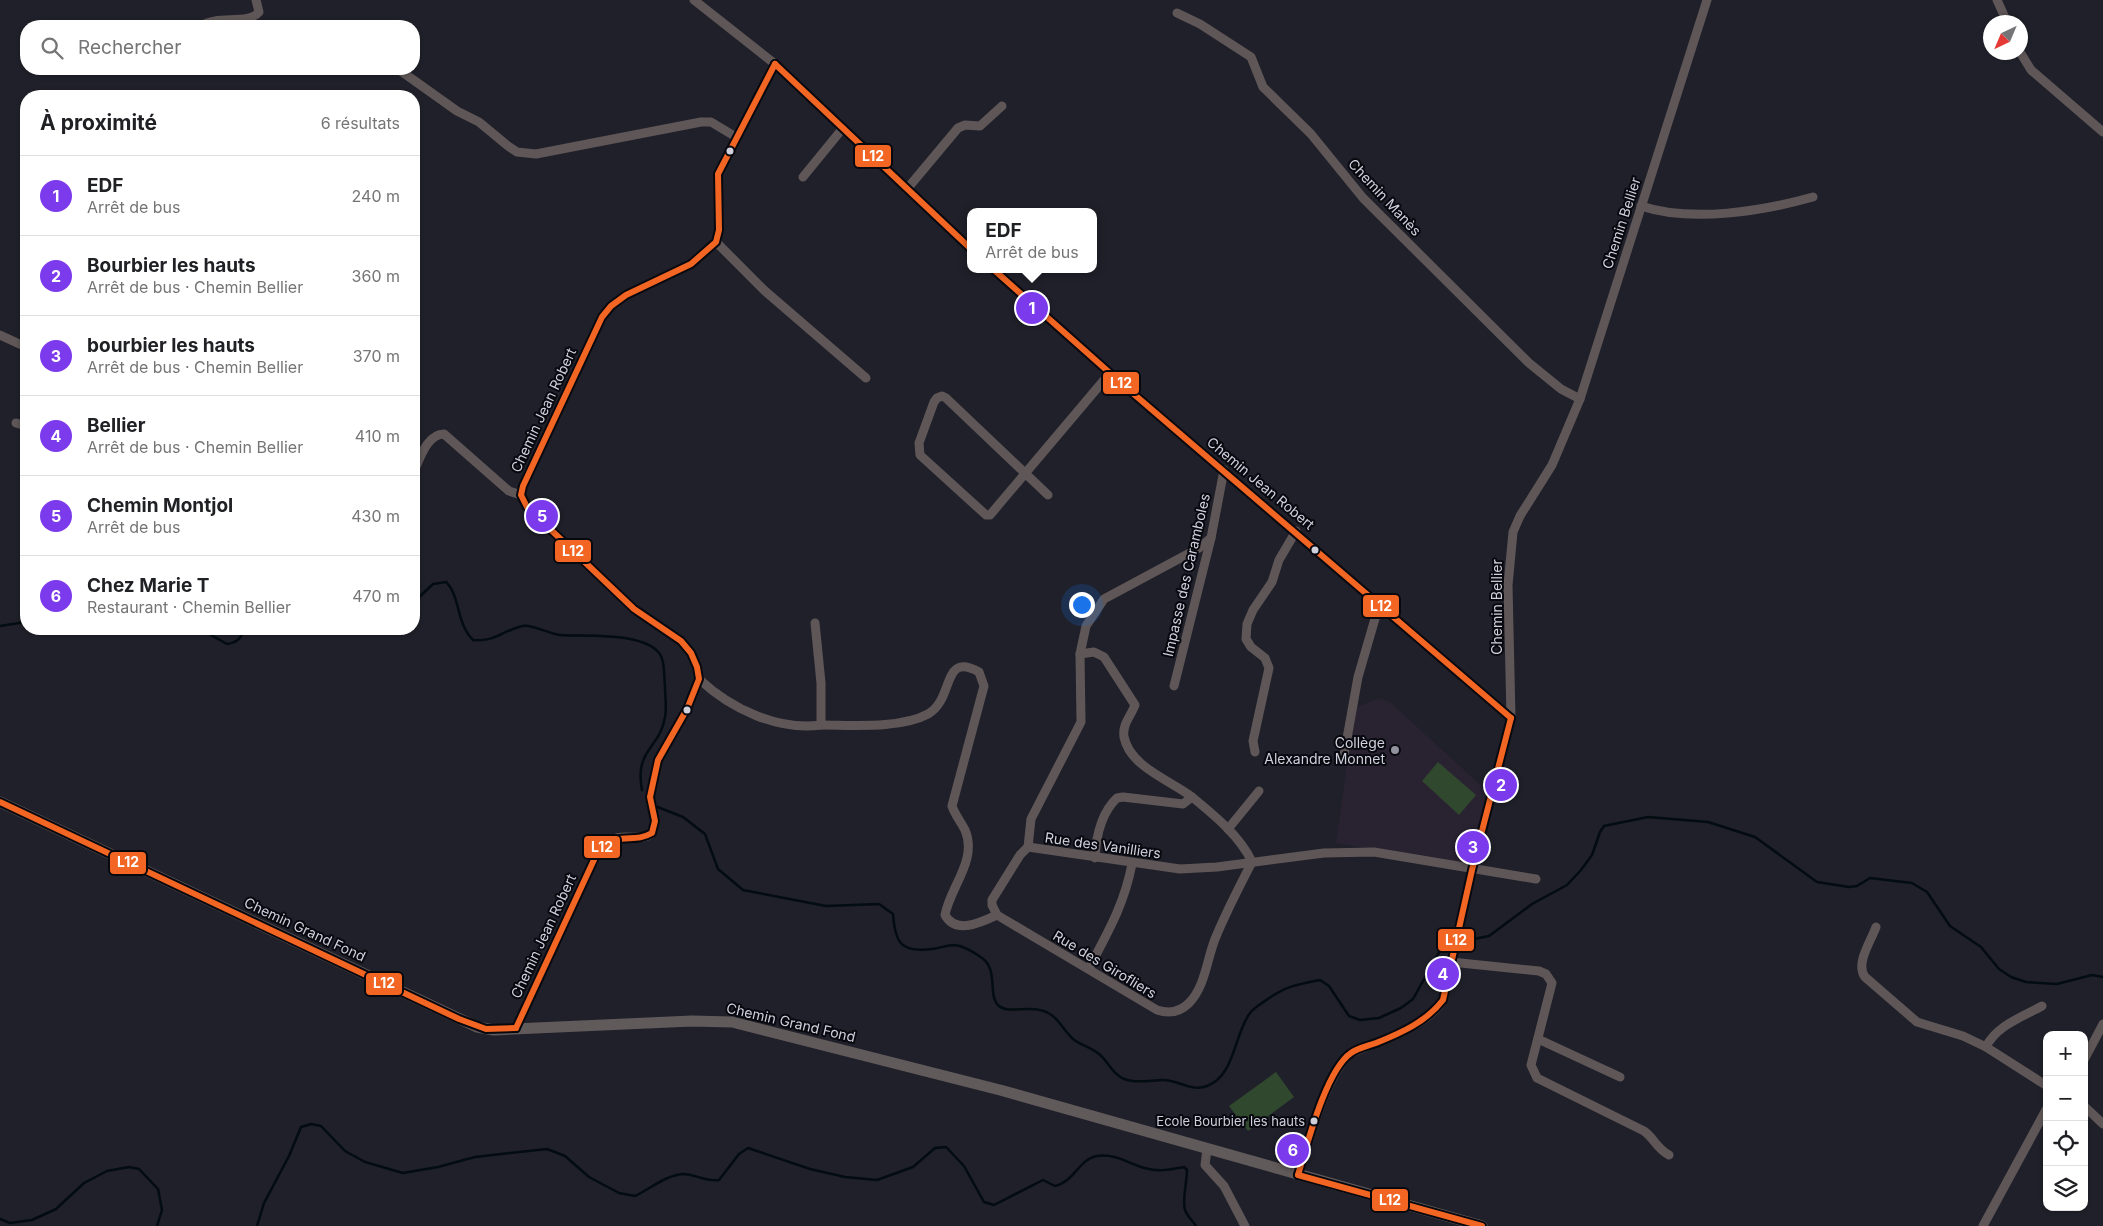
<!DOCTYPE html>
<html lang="fr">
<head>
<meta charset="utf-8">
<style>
	:root { --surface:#fff; --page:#f6f6f6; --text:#202124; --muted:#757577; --line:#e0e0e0; --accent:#7c3aed }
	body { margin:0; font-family:Inter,sans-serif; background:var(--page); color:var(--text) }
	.controls { position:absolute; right:15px; bottom:15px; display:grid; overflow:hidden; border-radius:10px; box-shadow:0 1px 4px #0004 }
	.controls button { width:45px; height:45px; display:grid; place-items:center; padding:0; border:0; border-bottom:1px solid var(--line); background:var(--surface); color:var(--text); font:25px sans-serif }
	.compass { position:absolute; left:1983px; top:15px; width:45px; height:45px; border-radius:50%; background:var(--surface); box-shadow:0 1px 4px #0004; rotate:224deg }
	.you { position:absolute; left:1081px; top:604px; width:18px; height:18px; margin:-12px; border:4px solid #fff; border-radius:50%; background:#1a73e8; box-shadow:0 0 0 8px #1a73e833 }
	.badge { display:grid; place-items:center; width:32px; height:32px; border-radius:50%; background:var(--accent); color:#fff; font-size:16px; font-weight:700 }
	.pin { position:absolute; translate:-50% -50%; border:2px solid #fff; box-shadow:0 1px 5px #0006 }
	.popup { position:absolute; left:967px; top:208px; width:130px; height:65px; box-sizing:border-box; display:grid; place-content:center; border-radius:10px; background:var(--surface); filter:drop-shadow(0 1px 4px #0005); font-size:16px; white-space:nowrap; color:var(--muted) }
	.popup b { font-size:19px; color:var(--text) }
	.popup::after { content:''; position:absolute; left:50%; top:100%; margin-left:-10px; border:10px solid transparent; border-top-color:var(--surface) }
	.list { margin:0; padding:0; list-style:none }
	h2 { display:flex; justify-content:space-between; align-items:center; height:65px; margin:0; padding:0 20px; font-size:21px }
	h2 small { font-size:16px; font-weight:400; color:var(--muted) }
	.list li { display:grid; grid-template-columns:32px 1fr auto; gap:15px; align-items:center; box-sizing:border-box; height:80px; padding:0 20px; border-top:1px solid var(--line) }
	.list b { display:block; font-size:19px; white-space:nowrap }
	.list p { margin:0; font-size:16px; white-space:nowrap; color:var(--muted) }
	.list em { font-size:16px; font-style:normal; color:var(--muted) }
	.icon { flex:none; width:28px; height:28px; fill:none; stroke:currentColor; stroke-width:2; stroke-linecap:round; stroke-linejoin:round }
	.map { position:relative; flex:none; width:2103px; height:1226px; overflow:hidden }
	.search { position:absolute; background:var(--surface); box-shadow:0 1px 4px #0004; left:20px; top:20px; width:400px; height:55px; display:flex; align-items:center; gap:12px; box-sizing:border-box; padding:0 18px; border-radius:20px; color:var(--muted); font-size:19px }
	.panel { position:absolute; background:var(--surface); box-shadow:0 1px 4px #0004; left:20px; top:90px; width:400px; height:545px; border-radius:20px }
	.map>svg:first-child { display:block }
	.education { fill:#292231 }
	.green { fill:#30482d }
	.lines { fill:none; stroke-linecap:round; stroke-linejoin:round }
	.stream { stroke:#030c11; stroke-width:2.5 }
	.street { stroke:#5f5757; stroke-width:9 }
	.secondary { stroke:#615a5b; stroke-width:11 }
	.bus-1-casing { stroke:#08080f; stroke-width:10 }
	.bus-1 { stroke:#f26522; stroke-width:6 }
	.bus-dot { fill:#cfd0dc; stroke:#08080f; stroke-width:2 }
	.poi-dot { fill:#92929e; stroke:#08080f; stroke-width:2 }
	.labels { text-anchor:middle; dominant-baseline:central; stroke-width:4; stroke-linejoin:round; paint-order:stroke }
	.bus-label { font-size:13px; fill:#cfd0dc; stroke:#08080f; text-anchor:end }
	.street-label { font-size:14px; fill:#cfd0dc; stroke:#08080f }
	.poi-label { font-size:14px; fill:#cfd0dc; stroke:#08080f; text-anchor:end }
	.line-badge { stroke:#08080f; stroke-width:2 }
	.badge-label { font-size:14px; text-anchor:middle; font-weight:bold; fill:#fff }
</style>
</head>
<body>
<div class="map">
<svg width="2103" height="1226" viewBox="0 0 2103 1226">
	<rect width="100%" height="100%" fill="#20202a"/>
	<path class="education" d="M1379,698L1391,703L1488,792L1467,865L1336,843L1355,708Z"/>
	<g class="green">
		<path d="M1438,762L1476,795L1459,815L1422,781Z"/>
		<path d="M1276,1072L1294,1097L1248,1131L1229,1106Z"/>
	</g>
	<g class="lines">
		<g class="stream">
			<path d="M414,602L433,584L446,582C460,595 456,623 473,640C496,642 503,630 523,626C532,624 549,634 560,635C584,637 648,631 661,656C665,664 664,678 665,687C665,696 667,708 665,717C660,749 634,749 642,790"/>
			<path d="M0,626L26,622"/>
			<path d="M200,629L227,644C236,643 242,638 244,629"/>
			<path d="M655,806L683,817L705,834L718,869L743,890L826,906L879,904L893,914C895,943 901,953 932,949C940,948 947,945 955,945C964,946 975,953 982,958C999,970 987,996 999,1006C1010,1015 1032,1003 1050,1014C1059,1019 1064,1031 1073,1039C1080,1045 1091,1047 1099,1054C1107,1060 1111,1071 1119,1076C1130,1085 1150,1080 1163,1080C1179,1080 1191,1092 1207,1086C1235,1076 1234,1034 1250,1013C1253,1009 1258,1006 1262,1003C1284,987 1293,985 1320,980L1329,986L1349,1016L1360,1020L1379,1018L1401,1008L1413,999L1442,947"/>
			<path d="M1464,941L1489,936L1532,904L1567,885L1581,870L1592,855L1600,832L1604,826L1648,817L1708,822L1755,837L1817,882L1849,887L1857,886L1870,878L1912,883L1927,892L1950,926L1981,947L1999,969L2011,977L2026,982L2057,984L2092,975L2103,977"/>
			<path d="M0,1219L10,1223L32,1220L56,1209L84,1183L107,1171L129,1167L139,1169L158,1189L162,1210L157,1226"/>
			<path d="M257,1226L264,1203L289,1156L301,1127L311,1124L321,1126L345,1151L365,1162L403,1173L438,1167L475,1157L547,1149L565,1156L589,1177L619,1193L635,1196C650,1189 666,1175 683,1174C695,1174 706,1182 719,1180L739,1154L748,1148L810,1169L845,1177L877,1180L913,1167L935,1148L946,1147L964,1166L984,1202L994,1205L1043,1180L1055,1186C1074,1182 1079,1159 1097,1156C1117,1153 1132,1166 1149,1169C1161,1172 1172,1169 1184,1167L1187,1170C1187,1181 1182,1201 1185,1210C1187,1216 1192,1220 1196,1226"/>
		</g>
		<g class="street">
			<path d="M694,0L775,64L971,249"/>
			<path d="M1997,0L2007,22"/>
			<path d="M1177,13L1200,24L1251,57L1263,87L1311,134L1363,198L1529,363L1561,389L1580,399"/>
			<path d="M201,26C218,14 248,26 259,12L256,0"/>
			<path d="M2020,52L2031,70L2103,132"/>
			<path d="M398,69L457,111L479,122L508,146L517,152L536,154L701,122H711L736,137"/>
			<path d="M803,177L843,128"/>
			<path d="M907,189L958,128L965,125L980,126L1002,106"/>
			<path d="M1641,206C1692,223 1763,211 1813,197"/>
			<path d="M716,242L765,291L866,378"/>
			<path d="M993,269L1129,390L1511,718"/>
			<path d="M0,335L26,347"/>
			<path d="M16,423L26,426"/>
			<path d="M414,471C420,459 427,434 444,434L509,491L521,495"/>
			<path d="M1048,495L946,398L942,396L937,398L934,402L919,443L920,455L986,515H990L1110,373"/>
			<path d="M699,679C731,709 778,731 821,725V683L815,623"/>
			<path d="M1174,686L1211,538L1224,470"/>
			<path d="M821,725C852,725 900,729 928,714C955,699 941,651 979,672L984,686L952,806C955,815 961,822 965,830C978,860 950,887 945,915C956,935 982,922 997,915"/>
			<path d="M1255,752L1253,741L1269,668L1265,658L1251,647L1246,639L1247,624L1253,610L1272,582L1279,560L1296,531"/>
			<path d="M1344,755L1358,677L1379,605"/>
			<path d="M1228,829L1259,791"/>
			<path d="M1028,847L1020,855L992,900V905L997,915L1157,1010C1169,1014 1180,1012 1189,1003C1205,987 1207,959 1215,939C1226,912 1239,887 1252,862C1240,836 1214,815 1192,797C1170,780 1130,767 1124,737C1122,724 1131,716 1135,705L1104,657L1094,652L1080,654"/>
			<path d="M1028,847L1180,869L1217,867L1324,853L1374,852L1536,879"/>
			<path d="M1028,847L1031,819L1081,722L1080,654L1086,626L1104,599L1199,548L1211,538"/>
			<path d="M1095,858C1096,838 1101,813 1117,798L1123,797L1183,804L1192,797"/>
			<path d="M1876,927C1871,941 1855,964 1865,977L1917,1022L1963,1036L1986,1047L2047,1086"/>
			<path d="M1451,962L1539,971L1546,974L1552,983L1531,1065L1537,1078L1644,1131C1655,1139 1656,1148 1669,1155"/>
			<path d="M1089,968C1108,932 1124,905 1132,864"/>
			<path d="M516,1028L599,849C621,826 638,845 652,833L655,821L650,797L658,760L687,709L697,685L699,679L697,667L691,653L681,641L634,609L527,507L521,495L523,486L602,317L611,306L626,295L691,264L716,242L719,230L718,174L775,64"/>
			<path d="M1538,1039L1620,1077"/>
			<path d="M1986,1047C1996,1026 2022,1017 2042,1006"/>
			<path d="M2084,1060L2103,1024"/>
			<path d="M2084,1106L2103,1124"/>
			<path d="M1207,1149L1205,1165L1224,1186L1245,1226"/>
			<path d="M1298,1175C1308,1143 1326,1074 1351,1053C1379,1041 1428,1026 1443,1000L1472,870L1511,718L1508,585L1513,532L1520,516L1552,465L1580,399L1707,0"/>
			<path d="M1983,1226L2047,1108"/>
		</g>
		<path class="secondary" d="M0,802L477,1027L494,1030L692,1021L732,1022L1000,1090L1482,1226"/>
		<defs>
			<g id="bus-1">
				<path d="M775,64L971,249"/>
				<path d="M993,269L1129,390L1511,718"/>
				<path d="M0,802L459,1019L486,1029L516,1028"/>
				<path d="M516,1028L599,849C621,831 633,844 652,833L655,821L650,797L658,760L687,709L699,679L697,667L691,653L681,641L634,609L527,507L521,495L523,486L602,317L611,306L626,295L691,264L716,242L719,230L718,174L775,64"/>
				<path d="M1298,1175C1307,1145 1326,1070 1351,1053C1358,1048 1368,1046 1376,1043C1401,1033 1426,1022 1443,1000L1472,870L1511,718"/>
				<path d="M1298,1175L1482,1226"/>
			</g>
		</defs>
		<use href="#bus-1" class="bus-1-casing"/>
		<use href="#bus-1" class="bus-1"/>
	</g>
	<g class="bus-dot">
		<circle cx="730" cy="151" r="4.5"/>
		<circle cx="1315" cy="550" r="4.5"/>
		<circle cx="687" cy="710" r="4.5"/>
		<circle cx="1314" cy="1121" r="4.5"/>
	</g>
	<circle class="poi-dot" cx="1395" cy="750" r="5"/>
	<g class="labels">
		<g class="bus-label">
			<text x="1305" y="1121">Ecole Bourbier les hauts</text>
		</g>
		<g class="street-label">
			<text transform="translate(1385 197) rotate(47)">Chemin Manès</text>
			<text transform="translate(1621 223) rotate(-72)">Chemin Bellier</text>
			<text transform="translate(543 410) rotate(-65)">Chemin Jean Robert</text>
			<text transform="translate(1261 483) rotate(40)">Chemin Jean Robert</text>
			<text transform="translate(1186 575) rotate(-77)">Impasse des Caramboles</text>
			<text transform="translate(1496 607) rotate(-90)">Chemin Bellier</text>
			<text transform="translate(1103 845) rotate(8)">Rue des Vanilliers</text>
			<text transform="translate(305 929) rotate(25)">Chemin Grand Fond</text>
			<text transform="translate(543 936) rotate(-65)">Chemin Jean Robert</text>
			<text transform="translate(1105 964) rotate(31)">Rue des Girofliers</text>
			<text transform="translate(791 1022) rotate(13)">Chemin Grand Fond</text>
		</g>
		<g class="poi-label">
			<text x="1385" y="742">Collège<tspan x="1385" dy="16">Alexandre Monnet</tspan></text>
		</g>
	</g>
	<g class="line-badge">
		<rect x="854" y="144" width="38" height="24" rx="5" fill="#f26522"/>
		<rect x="1102" y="371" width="38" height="24" rx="5" fill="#f26522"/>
		<rect x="554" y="539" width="38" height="24" rx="5" fill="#f26522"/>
		<rect x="1362" y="594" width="38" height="24" rx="5" fill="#f26522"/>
		<rect x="583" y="835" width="38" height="24" rx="5" fill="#f26522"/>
		<rect x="109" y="851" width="38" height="24" rx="5" fill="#f26522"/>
		<rect x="1437" y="928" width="38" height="24" rx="5" fill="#f26522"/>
		<rect x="365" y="972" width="38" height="24" rx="5" fill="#f26522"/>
		<rect x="1371" y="1188" width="38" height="24" rx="5" fill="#f26522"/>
	</g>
	<g class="badge-label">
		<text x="873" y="161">L12</text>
		<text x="1121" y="388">L12</text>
		<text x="573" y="556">L12</text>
		<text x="1381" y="611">L12</text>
		<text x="602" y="852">L12</text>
		<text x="128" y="867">L12</text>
		<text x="1456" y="945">L12</text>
		<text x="384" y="988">L12</text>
		<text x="1390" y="1205">L12</text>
	</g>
</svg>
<div class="controls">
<button>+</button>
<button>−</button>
<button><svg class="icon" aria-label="locate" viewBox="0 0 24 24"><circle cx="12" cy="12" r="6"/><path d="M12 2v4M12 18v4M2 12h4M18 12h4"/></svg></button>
<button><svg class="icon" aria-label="layers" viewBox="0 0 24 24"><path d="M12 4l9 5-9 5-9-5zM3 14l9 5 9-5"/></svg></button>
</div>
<svg class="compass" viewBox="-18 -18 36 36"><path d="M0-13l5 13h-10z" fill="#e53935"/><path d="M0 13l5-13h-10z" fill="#757577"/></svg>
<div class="you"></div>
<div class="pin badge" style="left:1032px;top:308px">1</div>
<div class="popup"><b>EDF</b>Arrêt de bus</div>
<div class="pin badge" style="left:1501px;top:785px">2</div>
<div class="pin badge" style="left:1473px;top:847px">3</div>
<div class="pin badge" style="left:1443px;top:974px">4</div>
<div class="pin badge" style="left:542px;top:516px">5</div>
<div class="pin badge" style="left:1293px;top:1150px">6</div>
<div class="search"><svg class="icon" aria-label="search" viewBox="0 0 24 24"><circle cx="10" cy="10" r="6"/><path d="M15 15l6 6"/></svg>Rechercher</div>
<section class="panel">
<h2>À proximité<small>6 résultats</small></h2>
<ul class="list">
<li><span class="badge">1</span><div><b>EDF</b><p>Arrêt de bus</p></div><em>240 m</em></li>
<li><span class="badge">2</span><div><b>Bourbier les hauts</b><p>Arrêt de bus · Chemin Bellier</p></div><em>360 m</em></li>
<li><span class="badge">3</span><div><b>bourbier les hauts</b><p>Arrêt de bus · Chemin Bellier</p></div><em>370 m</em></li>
<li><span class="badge">4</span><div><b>Bellier</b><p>Arrêt de bus · Chemin Bellier</p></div><em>410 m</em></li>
<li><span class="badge">5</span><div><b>Chemin Montjol</b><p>Arrêt de bus</p></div><em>430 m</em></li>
<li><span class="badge">6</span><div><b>Chez Marie T</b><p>Restaurant · Chemin Bellier</p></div><em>470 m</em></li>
</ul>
</section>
</div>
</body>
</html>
